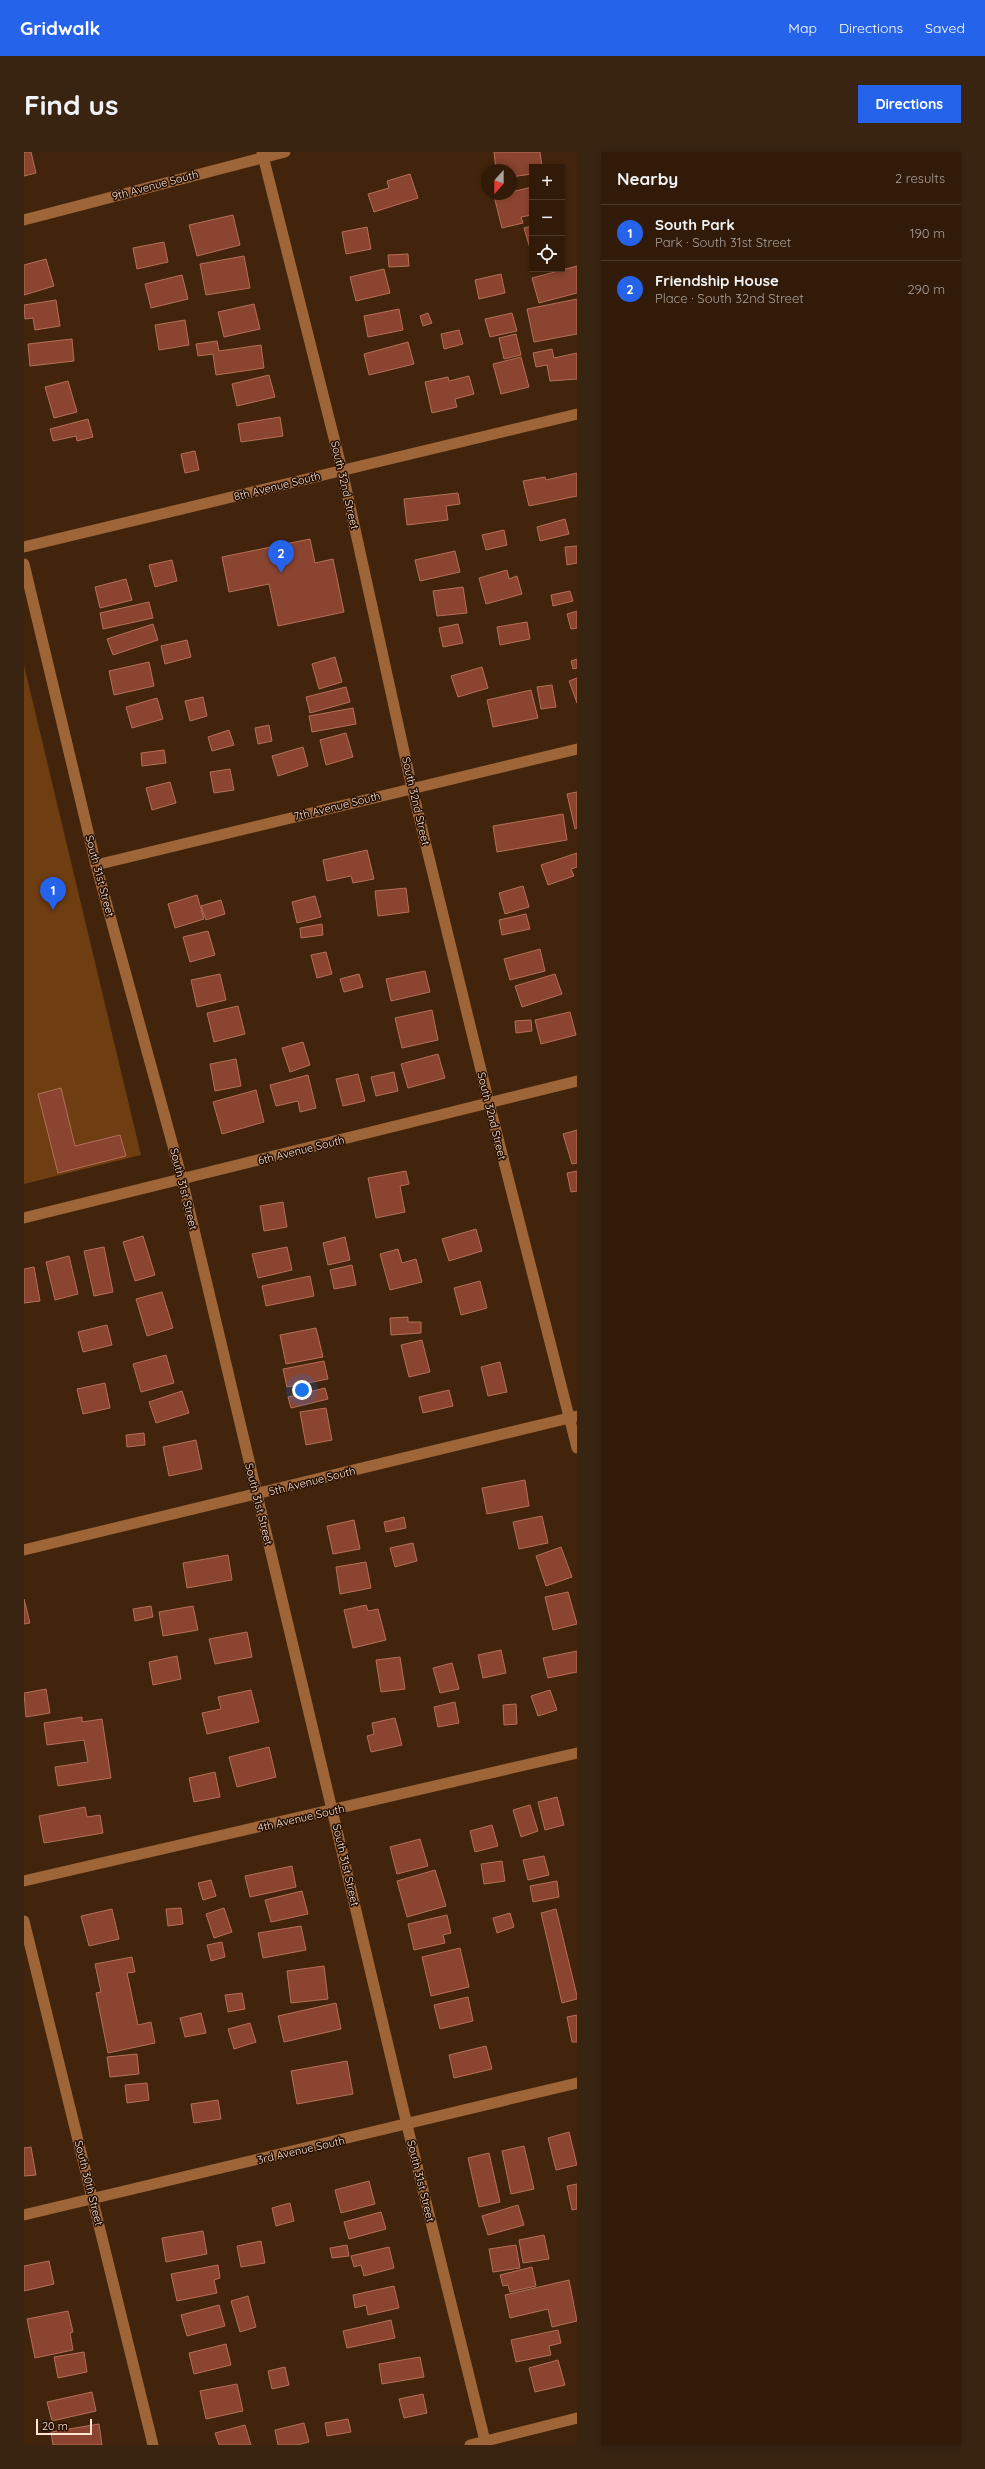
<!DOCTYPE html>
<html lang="en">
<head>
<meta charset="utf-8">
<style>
	:root { --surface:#311b08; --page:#392412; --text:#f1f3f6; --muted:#a8a19c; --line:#4c3929; --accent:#2563eb }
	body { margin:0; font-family:Quicksand,sans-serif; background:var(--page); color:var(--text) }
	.controls { position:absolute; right:12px; top:12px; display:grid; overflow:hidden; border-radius:0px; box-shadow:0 2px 6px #0003 }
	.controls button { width:36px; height:36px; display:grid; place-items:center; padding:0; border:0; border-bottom:1px solid var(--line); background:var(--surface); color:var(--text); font:20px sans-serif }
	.compass { position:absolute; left:457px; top:12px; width:36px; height:36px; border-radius:50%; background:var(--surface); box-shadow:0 2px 6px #0003; rotate:201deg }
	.scale { position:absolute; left:12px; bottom:10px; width:56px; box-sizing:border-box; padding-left:4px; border:2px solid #ffe5d2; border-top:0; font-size:11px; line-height:14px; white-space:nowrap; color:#ffe5d2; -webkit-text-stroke:3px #230e00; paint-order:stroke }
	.you { position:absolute; left:278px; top:1238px; width:14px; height:14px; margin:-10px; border:3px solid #fff; border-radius:50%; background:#1a73e8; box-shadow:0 0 0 6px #1a73e833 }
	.badge { display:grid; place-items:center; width:26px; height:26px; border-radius:50%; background:var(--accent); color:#fff; font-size:13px; font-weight:700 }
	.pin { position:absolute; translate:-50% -33px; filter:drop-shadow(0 1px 2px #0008) }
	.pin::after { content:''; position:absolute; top:21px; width:14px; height:12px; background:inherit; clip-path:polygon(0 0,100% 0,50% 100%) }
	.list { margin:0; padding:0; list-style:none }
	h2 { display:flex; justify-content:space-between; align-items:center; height:52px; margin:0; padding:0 16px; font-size:17px }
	h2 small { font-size:13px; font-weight:400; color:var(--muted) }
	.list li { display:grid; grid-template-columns:26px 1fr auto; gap:12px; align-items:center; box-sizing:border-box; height:56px; padding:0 16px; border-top:1px solid var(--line) }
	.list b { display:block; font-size:15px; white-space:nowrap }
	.list p { margin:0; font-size:13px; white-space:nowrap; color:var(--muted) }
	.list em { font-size:13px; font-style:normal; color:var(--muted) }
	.icon { flex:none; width:22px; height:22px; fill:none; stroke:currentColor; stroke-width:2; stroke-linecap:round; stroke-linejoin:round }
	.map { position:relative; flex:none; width:553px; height:2293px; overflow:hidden; border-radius:0px }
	header { display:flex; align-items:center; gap:24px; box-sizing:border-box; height:56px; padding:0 20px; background:var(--accent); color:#fff }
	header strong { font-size:19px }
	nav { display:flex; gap:22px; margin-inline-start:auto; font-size:14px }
	.intro { display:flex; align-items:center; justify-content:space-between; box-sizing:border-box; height:96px; padding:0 24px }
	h1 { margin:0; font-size:28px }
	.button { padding:10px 18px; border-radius:0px; background:var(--accent); color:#fff; font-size:14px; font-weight:700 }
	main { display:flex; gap:24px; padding:0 24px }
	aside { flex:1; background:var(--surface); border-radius:0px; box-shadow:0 2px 6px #0003 }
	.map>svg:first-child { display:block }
	.green { fill:#6e3d11 }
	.building { fill:#8a442f; stroke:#b56f59 }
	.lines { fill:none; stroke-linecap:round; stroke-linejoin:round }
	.minor { stroke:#9d6538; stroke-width:11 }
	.tertiary { stroke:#9d6538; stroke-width:11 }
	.labels { text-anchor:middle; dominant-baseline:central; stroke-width:3; stroke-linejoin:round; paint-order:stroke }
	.street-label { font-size:11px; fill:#ffe5d2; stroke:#230e00 }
</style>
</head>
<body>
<header>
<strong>Gridwalk</strong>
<nav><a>Map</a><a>Directions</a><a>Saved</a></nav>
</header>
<div class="intro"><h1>Find us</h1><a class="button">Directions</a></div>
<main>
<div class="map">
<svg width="553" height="2293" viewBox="0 0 553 2293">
	<rect width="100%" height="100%" fill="#41240b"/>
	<path class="green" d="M0,513L117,1003L0,1032Z"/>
	<g class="building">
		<path d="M0,0H7L12,21L0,24Z"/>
		<path d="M470,0H516L518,15H508V22L487,25V18H472Z"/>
		<path d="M386,22L394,46L350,60L344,42L365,36L363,29Z"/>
		<path d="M508,35V63L497,65L499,71L478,76L470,44L487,42V40Z"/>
		<path d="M209,63L216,93L173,104L165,73Z"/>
		<path d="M508,74V100H507L500,76Z"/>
		<path d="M343,75L347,97L322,102L318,80Z"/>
		<path d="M140,90L144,110L113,117L109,96Z"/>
		<path d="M384,102L385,114L365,115L364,103Z"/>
		<path d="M220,104L226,136L182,143L176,112Z"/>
		<path d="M22,107L30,134L0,143V113Z"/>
		<path d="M553,114V141L515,151L508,126Z"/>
		<path d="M360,117L366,141L332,149L326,125Z"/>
		<path d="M477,122L481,141L455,147L451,128Z"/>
		<path d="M158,123L164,147L127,156L121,132Z"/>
		<path d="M553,147V182L510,190L503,157Z"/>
		<path d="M32,148L36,174L11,178L9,166L1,167L0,153Z"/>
		<path d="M230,152L236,177L200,185L194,160Z"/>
		<path d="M375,157L379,178L344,185L340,164Z"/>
		<path d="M404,161L408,171L399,174L396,164Z"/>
		<path d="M488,161L493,179L466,185L461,167Z"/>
		<path d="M161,168L165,193L135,198L131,173Z"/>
		<path d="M435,178L439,192L420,197L417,182Z"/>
		<path d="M492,182L497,203L480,207L475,186Z"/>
		<path d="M48,187L50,209L6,214L4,192Z"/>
		<path d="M193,189L195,199L237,193L240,216L192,223L189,202L174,204L172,192Z"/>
		<path d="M384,190L390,212L345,223L340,202Z"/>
		<path d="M528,197L530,206L553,201V227L526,229L523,213L512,215L509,201Z"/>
		<path d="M497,205L505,235L477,242L469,212Z"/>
		<path d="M245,223L251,245L213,254L208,232Z"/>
		<path d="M445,224L450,242L431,247L433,255L408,261L401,230L424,225L425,229Z"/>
		<path d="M44,229L53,260L30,266L21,235Z"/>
		<path d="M256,265L259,284L217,290L214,272Z"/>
		<path d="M64,267L69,285L53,289L52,284L29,289L26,277Z"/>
		<path d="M171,299L175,318L161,321L157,302Z"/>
		<path d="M553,321V344L505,354L499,329L521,325L522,328Z"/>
		<path d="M434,341L436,352L422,354L424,368L383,373L380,347Z"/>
		<path d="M541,367L545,382L516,389L513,375Z"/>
		<path d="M480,378L483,393L462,398L458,383Z"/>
		<path d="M286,387L291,411L309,407L320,460L254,474L245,432L205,440L198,405Z"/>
		<path d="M553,394V411L543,413L541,395Z"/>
		<path d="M431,399L436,420L396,429L391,408Z"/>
		<path d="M148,408L153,429L131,435L125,413Z"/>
		<path d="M483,418L485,427L493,424L498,442L462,452L455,426Z"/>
		<path d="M102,427L108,448L76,456L71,435Z"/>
		<path d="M439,435L443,461L413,464L409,439Z"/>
		<path d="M546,439L549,449L529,454L527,443Z"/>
		<path d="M125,450L129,466L79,477L76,461Z"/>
		<path d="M553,459V476L547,477L543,462Z"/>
		<path d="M503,470L506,487L476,493L473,475Z"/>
		<path d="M129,472L134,488L89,503L83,487Z"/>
		<path d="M434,472L439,491L419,495L415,476Z"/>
		<path d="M163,488L167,505L141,512L137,494Z"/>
		<path d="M311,505L318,530L295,537L288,512Z"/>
		<path d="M553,507V516L549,517L547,509Z"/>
		<path d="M125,510L130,534L90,543L85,519Z"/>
		<path d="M458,515L464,536L434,545L427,524Z"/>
		<path d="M553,526V551L545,529Z"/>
		<path d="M528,533L532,555L517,557L513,535Z"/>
		<path d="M322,535L326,550L286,561L282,545Z"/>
		<path d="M507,538L514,566L469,575L463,548Z"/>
		<path d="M179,545L183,564L166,569L161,549Z"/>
		<path d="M133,546L139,567L108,576L102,555Z"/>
		<path d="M329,556L332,572L288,580L285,564Z"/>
		<path d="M245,573L248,589L234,592L231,576Z"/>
		<path d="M205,578L210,593L188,599L184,585Z"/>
		<path d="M322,581L329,605L302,613L296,588Z"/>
		<path d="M279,595L284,614L254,624L248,604Z"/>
		<path d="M140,598L142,611L118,614L117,601Z"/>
		<path d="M206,617L210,638L190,641L186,620Z"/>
		<path d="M146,630L152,651L128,658L122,636Z"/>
		<path d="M553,640V676L551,677L543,642Z"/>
		<path d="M539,662L543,688L473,700L469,674Z"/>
		<path d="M343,698L350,727L329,731L327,724L303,729L299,708Z"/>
		<path d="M553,701V715L547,717L550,724L524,733L517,713Z"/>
		<path d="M499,734L505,755L481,762L475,741Z"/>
		<path d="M382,736L385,760L354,764L351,739Z"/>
		<path d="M173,743L180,767L151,776L144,752Z"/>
		<path d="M291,744L297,765L273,771L268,750Z"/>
		<path d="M197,748L201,762L182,768L177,754Z"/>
		<path d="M502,762L506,777L478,783L475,768Z"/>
		<path d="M298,772L299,783L277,786L276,776Z"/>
		<path d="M184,779L191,803L166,810L159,785Z"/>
		<path d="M516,797L521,819L486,828L480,807Z"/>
		<path d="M302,800L308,822L293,826L287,803Z"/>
		<path d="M401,819L406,840L367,849L362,827Z"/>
		<path d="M196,822L202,848L173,855L167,828Z"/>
		<path d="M335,822L339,835L320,840L316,827Z"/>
		<path d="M531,822L538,842L498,855L491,834Z"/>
		<path d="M214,854L221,882L190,890L183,861Z"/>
		<path d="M408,858L414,888L378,896L371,866Z"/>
		<path d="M546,860L552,883L517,892L511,868Z"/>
		<path d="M507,868L508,879L492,881L491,869Z"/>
		<path d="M279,890L286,913L266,920L258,896Z"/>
		<path d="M414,902L421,926L384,936L377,912Z"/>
		<path d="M212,907L217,934L191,939L186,912Z"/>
		<path d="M370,920L374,939L352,944L347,925Z"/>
		<path d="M334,922L341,949L319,954L312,927Z"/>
		<path d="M284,923L292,956L276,960L274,949L252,954L246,933Z"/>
		<path d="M37,936L51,994L96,983L102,1004L34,1021L14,942Z"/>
		<path d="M232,938L240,970L198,982L189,950Z"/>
		<path d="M553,978V1011L548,1012L539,982Z"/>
		<path d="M382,1019L385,1032L376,1034L381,1060L352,1066L344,1026Z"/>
		<path d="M553,1019V1039L547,1040L543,1021Z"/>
		<path d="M259,1050L263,1075L240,1079L236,1054Z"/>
		<path d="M452,1077L458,1099L425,1109L418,1087Z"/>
		<path d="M119,1084L131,1123L111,1129L99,1090Z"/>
		<path d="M321,1085L326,1108L304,1113L299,1091Z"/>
		<path d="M80,1095L89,1140L70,1144L60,1099Z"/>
		<path d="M263,1095L268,1118L234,1126L228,1102Z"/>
		<path d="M374,1097L378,1111L392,1107L398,1130L366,1138L356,1102Z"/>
		<path d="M45,1104L54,1142L31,1148L22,1110Z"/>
		<path d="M328,1113L332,1133L310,1137L306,1118Z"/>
		<path d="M10,1115L16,1149L0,1151V1117Z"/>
		<path d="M286,1124L290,1144L242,1154L238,1134Z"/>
		<path d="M456,1129L463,1156L437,1163L430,1136Z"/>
		<path d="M138,1140L149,1176L123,1184L112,1147Z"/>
		<path d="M384,1165V1170H397V1181L367,1183L366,1166Z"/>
		<path d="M83,1173L88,1193L59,1200L54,1180Z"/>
		<path d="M292,1176L299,1205L262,1212L256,1183Z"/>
		<path d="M398,1188L406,1220L385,1225L377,1193Z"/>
		<path d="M142,1203L150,1231L117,1240L109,1212Z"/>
		<path d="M300,1209L304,1227L263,1235L259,1217Z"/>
		<path d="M476,1210L483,1240L464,1244L457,1215Z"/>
		<path d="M81,1231L86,1256L59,1262L53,1237Z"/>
		<path d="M301,1236L304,1247L267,1256L264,1245Z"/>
		<path d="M425,1238L429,1254L399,1261L395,1245Z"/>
		<path d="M158,1239L165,1261L132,1271L125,1250Z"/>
		<path d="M302,1256L308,1288L282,1293L276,1260Z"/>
		<path d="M120,1281L121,1293L103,1295L102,1283Z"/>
		<path d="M172,1288L178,1317L145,1324L139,1295Z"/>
		<path d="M501,1328L505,1354L463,1362L458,1336Z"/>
		<path d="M518,1364L524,1391L495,1397L489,1370Z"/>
		<path d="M380,1365L382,1376L362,1380L360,1370Z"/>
		<path d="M330,1368L336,1397L309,1402L303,1374Z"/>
		<path d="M389,1391L393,1409L371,1415L366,1396Z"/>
		<path d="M537,1395L548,1425L522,1434L512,1404Z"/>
		<path d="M204,1403L208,1428L163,1436L159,1411Z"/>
		<path d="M342,1410L347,1436L316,1442L312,1415Z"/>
		<path d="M544,1440L553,1472L529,1478L521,1445Z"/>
		<path d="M0,1447L6,1471L0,1472Z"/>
		<path d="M342,1453L344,1459L354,1457L362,1488L329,1496L320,1458Z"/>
		<path d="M127,1454L129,1465L111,1469L109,1457Z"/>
		<path d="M169,1454L174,1478L139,1484L135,1460Z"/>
		<path d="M223,1480L228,1505L191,1512L185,1487Z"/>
		<path d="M477,1498L482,1521L459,1526L454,1503Z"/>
		<path d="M553,1499V1520L524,1526L519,1506Z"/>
		<path d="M153,1504L157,1527L129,1533L125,1510Z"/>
		<path d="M376,1505L381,1537L357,1540L352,1508Z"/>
		<path d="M428,1511L435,1537L416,1541L409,1516Z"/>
		<path d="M22,1537L26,1561L2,1565L0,1541Z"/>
		<path d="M227,1538L235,1570L183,1582L178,1561L197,1557L194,1545Z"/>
		<path d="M526,1538L533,1558L514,1564L507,1544Z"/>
		<path d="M431,1550L435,1571L414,1575L410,1555Z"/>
		<path d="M492,1552L493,1572L480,1573L479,1553Z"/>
		<path d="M58,1565V1570L78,1567L87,1626L34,1634L31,1615L64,1610L60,1588L23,1593L20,1571Z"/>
		<path d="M371,1566L378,1593L347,1600L343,1584L350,1582L348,1571Z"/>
		<path d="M245,1595L252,1625L213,1635L205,1605Z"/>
		<path d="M191,1620L196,1645L170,1650L165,1626Z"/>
		<path d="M533,1645L540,1673L521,1678L514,1650Z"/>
		<path d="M506,1653L514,1679L497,1685L489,1658Z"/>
		<path d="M61,1655L63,1665L76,1663L79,1681L20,1691L15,1664Z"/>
		<path d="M468,1673L474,1694L451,1700L446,1679Z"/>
		<path d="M396,1687L404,1714L373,1722L366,1695Z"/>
		<path d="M520,1704L525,1723L504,1728L499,1708Z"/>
		<path d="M478,1709L481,1729L460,1732L457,1712Z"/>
		<path d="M268,1714L272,1735L226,1745L221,1724Z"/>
		<path d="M411,1718L422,1754L383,1765L373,1729Z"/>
		<path d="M187,1728L192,1744L179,1748L174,1731Z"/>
		<path d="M533,1729L535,1745L509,1750L506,1734Z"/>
		<path d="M278,1739L284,1762L247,1770L241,1748Z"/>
		<path d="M157,1756L159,1772L144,1774L142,1757Z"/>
		<path d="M200,1756L208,1780L190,1786L182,1762Z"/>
		<path d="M88,1757L95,1787L65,1794L57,1764Z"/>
		<path d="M532,1757L553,1844V1847L538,1851L517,1761Z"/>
		<path d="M486,1761L490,1775L473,1781L469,1766Z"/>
		<path d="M423,1763L427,1781L419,1783L421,1791L390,1798L384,1772Z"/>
		<path d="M277,1774L282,1798L239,1806L234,1781Z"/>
		<path d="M198,1790L201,1805L187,1809L183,1793Z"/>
		<path d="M436,1796L445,1835L407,1844L398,1805Z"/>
		<path d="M108,1805L111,1820L103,1821L114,1873L127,1870L131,1891L84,1901L72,1841L77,1840L71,1812Z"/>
		<path d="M300,1814L304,1847L267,1851L263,1819Z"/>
		<path d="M218,1841L221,1857L204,1860L201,1843Z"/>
		<path d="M444,1845L449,1869L416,1877L410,1853Z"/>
		<path d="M312,1851L317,1877L260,1890L254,1864Z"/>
		<path d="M177,1861L182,1881L161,1885L156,1866Z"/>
		<path d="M553,1863V1890H548L543,1865Z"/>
		<path d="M226,1871L232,1890L210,1897L204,1877Z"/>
		<path d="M462,1894L468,1917L430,1926L425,1903Z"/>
		<path d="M113,1902L115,1922L86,1925L83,1905Z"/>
		<path d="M323,1909L329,1942L273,1952L267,1919Z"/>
		<path d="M123,1931L125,1948L103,1951L101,1933Z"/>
		<path d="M194,1948L197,1967L170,1971L167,1952Z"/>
		<path d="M545,1980L553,2013L532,2018L524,1986Z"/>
		<path d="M500,1994L510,2037L487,2042L478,1999Z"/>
		<path d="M7,1995L12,2023L0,2024V1996Z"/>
		<path d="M465,2001L476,2050L455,2055L444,2006Z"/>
		<path d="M345,2029L351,2052L317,2061L311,2038Z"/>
		<path d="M553,2032V2057L548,2058L543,2034Z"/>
		<path d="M266,2051L270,2069L252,2074L248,2056Z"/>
		<path d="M494,2053L500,2073L464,2083L458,2064Z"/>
		<path d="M357,2060L362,2077L325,2087L320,2070Z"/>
		<path d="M179,2079L183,2102L142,2110L138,2086Z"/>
		<path d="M520,2083L525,2107L499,2111L495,2088Z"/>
		<path d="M237,2089L241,2111L217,2115L213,2094Z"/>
		<path d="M323,2093L325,2104L308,2106L306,2096Z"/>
		<path d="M492,2093L496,2116L469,2120L465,2097Z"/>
		<path d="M365,2095L370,2116L340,2124L337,2113L330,2115L327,2104Z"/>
		<path d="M25,2109L30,2132L0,2139V2114Z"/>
		<path d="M194,2113L196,2126L190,2128L193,2141L153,2149L147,2122Z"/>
		<path d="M508,2115L512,2134L486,2140L484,2133L479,2134L476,2123Z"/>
		<path d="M545,2128L553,2169L528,2175L524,2157L486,2166L481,2143Z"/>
		<path d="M370,2134L375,2156L344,2163L342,2153L331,2156L329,2143Z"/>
		<path d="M224,2144L232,2175L216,2180L207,2149Z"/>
		<path d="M195,2153L201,2174L163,2184L157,2163Z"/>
		<path d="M44,2159L49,2180L46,2181L49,2198L11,2206L3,2167Z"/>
		<path d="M367,2168L371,2186L323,2196L319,2179Z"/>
		<path d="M534,2178L537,2191L525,2194L527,2203L492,2210L487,2188Z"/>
		<path d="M202,2192L207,2213L170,2222L165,2201Z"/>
		<path d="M60,2200L63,2220L34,2226L30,2205Z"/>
		<path d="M396,2205L400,2225L358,2232L355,2212Z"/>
		<path d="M534,2208L541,2233L511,2240L505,2216Z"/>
		<path d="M261,2215L265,2233L248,2237L244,2219Z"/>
		<path d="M213,2232L219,2259L182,2267L176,2239Z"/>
		<path d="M68,2240L72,2259L28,2269L23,2250Z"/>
		<path d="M399,2242L403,2261L380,2266L375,2247Z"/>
		<path d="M324,2267L327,2280L303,2284L301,2271Z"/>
		<path d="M280,2271L285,2290L273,2293H254L251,2278Z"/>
		<path d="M75,2272L78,2293H29L27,2280Z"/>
		<path d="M221,2273L227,2293H195L191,2281Z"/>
	</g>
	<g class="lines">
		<g class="minor">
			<path d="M238,0L318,318L388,636L465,951L553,1296"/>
			<path d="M0,68L261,0"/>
			<path d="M0,395L553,262"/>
			<path d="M0,412L72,713L158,1027L383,1973L462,2293"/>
			<path d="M72,713L553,597"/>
			<path d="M0,1398L553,1264"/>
			<path d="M0,1769L129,2293"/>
			<path d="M0,2063L553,1931"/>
			<path d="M446,2293L553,2266"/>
		</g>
		<g class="tertiary">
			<path d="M0,1066L553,929"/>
			<path d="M0,1729L553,1601"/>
		</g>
	</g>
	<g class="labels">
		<g class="street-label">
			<text transform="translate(131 33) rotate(-15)">9th Avenue South</text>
			<text transform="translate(321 333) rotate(77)">South 32nd Street</text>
			<text transform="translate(253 334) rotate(-14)">8th Avenue South</text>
			<text transform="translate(392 649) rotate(77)">South 32nd Street</text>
			<text transform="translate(313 654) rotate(-14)">7th Avenue South</text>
			<text transform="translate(76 724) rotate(75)">South 31st Street</text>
			<text transform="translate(468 964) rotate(76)">South 32nd Street</text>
			<text transform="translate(277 998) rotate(-14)">6th Avenue South</text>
			<text transform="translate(160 1037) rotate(76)">South 31st Street</text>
			<text transform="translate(288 1329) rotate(-14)">5th Avenue South</text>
			<text transform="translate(235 1352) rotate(76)">South 31st Street</text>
			<text transform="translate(277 1666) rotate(-13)">4th Avenue South</text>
			<text transform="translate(322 1713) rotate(77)">South 31st Street</text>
			<text transform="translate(277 1998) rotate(-13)">3rd Avenue South</text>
			<text transform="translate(397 2029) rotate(76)">South 31st Street</text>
			<text transform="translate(65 2031) rotate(76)">South 30th Street</text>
		</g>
	</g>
</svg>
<div class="controls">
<button>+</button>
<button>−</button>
<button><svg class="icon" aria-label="locate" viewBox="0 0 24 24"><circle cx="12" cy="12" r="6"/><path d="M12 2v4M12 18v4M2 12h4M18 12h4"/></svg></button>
</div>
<svg class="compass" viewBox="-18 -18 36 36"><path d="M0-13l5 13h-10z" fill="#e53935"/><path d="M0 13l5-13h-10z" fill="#a8a19c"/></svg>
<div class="scale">20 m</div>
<div class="you"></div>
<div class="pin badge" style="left:29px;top:758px">1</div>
<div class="pin badge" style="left:257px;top:421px">2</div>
</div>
<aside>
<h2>Nearby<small>2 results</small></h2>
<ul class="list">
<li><span class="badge">1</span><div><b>South Park</b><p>Park · South 31st Street</p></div><em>190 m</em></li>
<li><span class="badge">2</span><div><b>Friendship House</b><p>Place · South 32nd Street</p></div><em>290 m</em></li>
</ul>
</aside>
</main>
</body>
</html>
